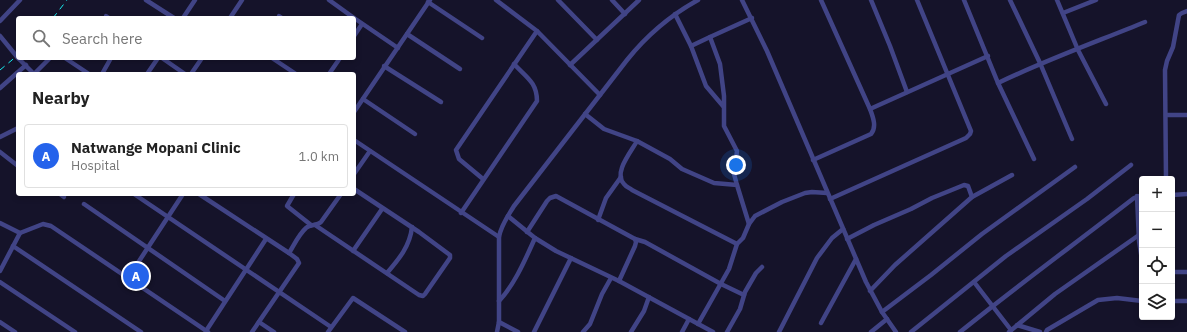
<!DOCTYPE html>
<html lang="en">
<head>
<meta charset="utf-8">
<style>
	:root { --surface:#fff; --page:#f6f6f6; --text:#222; --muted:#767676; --line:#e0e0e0; --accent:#2563eb }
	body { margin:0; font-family:"IBM Plex Sans",sans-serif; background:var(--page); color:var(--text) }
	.controls { position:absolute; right:12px; bottom:12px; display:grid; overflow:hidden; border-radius:4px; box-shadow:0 2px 6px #0003 }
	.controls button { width:36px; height:36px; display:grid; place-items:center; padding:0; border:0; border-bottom:1px solid var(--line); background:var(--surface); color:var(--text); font:20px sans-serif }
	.you { position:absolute; left:736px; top:165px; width:14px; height:14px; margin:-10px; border:3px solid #fff; border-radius:50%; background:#1a73e8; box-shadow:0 0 0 6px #1a73e833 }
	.badge { display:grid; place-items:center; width:26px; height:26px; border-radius:50%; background:var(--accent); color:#fff; font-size:13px; font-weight:700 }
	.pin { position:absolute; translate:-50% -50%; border:2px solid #fff; box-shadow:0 1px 4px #0006 }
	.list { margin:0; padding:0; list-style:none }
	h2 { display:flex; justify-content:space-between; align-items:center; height:52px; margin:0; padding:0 16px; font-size:17px }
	h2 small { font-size:13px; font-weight:400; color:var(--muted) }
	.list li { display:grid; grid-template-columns:26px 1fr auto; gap:12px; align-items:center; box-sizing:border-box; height:64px; margin:0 8px 8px; padding:0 8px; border:1px solid var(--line); border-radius:4px }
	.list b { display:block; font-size:15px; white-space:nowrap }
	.list p { margin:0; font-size:13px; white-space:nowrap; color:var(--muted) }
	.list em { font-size:13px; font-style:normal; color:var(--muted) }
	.icon { flex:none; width:22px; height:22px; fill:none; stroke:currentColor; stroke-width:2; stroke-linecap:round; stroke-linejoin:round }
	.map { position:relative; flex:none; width:1187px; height:332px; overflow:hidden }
	.search { position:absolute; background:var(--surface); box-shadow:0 2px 6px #0003; left:16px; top:16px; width:340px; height:44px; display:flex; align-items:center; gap:10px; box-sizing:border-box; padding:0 14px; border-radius:4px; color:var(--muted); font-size:15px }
	.panel { position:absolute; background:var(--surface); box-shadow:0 2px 6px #0003; left:16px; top:72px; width:340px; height:124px; border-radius:4px }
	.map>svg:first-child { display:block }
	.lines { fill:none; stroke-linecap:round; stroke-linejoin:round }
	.minor { stroke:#414486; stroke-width:4.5 }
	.rail { stroke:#16eef1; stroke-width:1; stroke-dasharray:6 5; stroke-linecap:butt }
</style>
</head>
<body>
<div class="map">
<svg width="1187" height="332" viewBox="0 0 1187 332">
	<rect width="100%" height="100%" fill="#15132a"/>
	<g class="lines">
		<g class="minor">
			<path d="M146,0L174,18"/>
			<path d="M329,0L354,18"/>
			<path d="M496,0L537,31L600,95"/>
			<path d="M558,0L597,40"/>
			<path d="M612,0L625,14"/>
			<path d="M742,0L767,51L866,282L882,312L896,332"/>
			<path d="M871,0L890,46L907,92"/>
			<path d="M964,0L998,83L1034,159"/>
			<path d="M1010,0L1040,63L1072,139"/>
			<path d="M1057,0L1078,50L1106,104"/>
			<path d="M428,2L482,38"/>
			<path d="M1063,13L1096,0"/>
			<path d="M675,14L691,46"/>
			<path d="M106,16L109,18"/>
			<path d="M279,16L282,18"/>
			<path d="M183,18L195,0"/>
			<path d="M230,18L242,0"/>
			<path d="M354,18L398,48"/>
			<path d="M0,21L20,0"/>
			<path d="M407,34L460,69"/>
			<path d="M0,36L18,58"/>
			<path d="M354,36L362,24"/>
			<path d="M710,37L691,46L706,86L723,106"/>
			<path d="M18,58L34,74"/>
			<path d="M65,58L89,74"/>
			<path d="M162,58L185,74"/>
			<path d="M272,58L296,74"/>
			<path d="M570,65L639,0"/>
			<path d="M384,66L441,102"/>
			<path d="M34,74L50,58"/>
			<path d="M102,74L111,58"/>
			<path d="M147,74L158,58"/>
			<path d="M191,74L202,58"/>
			<path d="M329,74L340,58"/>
			<path d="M998,83C1046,60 1096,42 1145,22"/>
			<path d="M0,88L26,65"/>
			<path d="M363,99L415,134"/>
			<path d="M870,109L988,56"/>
			<path d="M354,112L430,0"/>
			<path d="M585,114L604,129L637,141L670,159L682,169L714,183L737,185L749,224"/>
			<path d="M1166,115H1187"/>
			<path d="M0,137L18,128"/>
			<path d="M354,140L499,237"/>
			<path d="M637,141C631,152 613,173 624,184C626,187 630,188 632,190L737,244"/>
			<path d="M0,152L18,166"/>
			<path d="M813,160L871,134C877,127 873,117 870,109L821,0"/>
			<path d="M354,174L370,151"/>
			<path d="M483,179L459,159L456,150L537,31"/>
			<path d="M1166,179L1165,70L1167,61L1173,47L1179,15L1182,13L1187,11"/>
			<path d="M737,185L734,174L737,151L724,126V96L720,64L710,37L752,18"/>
			<path d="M60,194L64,197"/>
			<path d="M134,194L331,327"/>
			<path d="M199,194L289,253L297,259L299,263L252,332"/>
			<path d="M294,194L287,206L311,225"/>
			<path d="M1172,195L1187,194"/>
			<path d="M1137,196L1139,241L1142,260"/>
			<path d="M830,199L966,138L970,134L971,131L917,0"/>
			<path d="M84,204L225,301"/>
			<path d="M461,213L537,101C537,82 526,77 514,64"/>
			<path d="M508,216L535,238L556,251L619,281L713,332"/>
			<path d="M598,220L606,198L621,177"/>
			<path d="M0,223L20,233L43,224L51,226L208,332"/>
			<path d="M315,225L419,295L423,296L425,294L450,258V255L419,232L354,189"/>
			<path d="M527,232L547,201L550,198L556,196L635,239L636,242L635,246L619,281"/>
			<path d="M635,239L645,242L721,284L744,295"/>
			<path d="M847,239L874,225L911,209L932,198L964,185L968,186L972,197"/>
			<path d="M13,246L141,332"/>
			<path d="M353,251L382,209"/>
			<path d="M289,253C294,245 299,234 306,228C310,224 317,226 321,222L341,194"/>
			<path d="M0,271L20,233"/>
			<path d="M1172,272H1187"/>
			<path d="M387,273C399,259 410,246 412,227"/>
			<path d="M128,278L183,194"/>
			<path d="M0,282L75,332"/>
			<path d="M974,282L1011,330"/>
			<path d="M870,291L895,265L972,197L1012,175"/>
			<path d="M499,301C515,284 525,260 535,238"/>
			<path d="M1172,301H1187"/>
			<path d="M882,312L931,275L982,234L1075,167"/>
			<path d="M0,322L15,332"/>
			<path d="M259,322L274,332"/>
			<path d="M499,322L518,332"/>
			<path d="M821,323L856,259"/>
			<path d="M698,324L729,269L737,244L743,238L749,224L755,216L782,202L805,193L812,192L827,193"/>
			<path d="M1017,325L1040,332"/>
			<path d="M206,331L266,239"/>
			<path d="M328,332L353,298L405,332"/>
			<path d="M497,332L499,322V237C501,225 508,216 514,206L627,60C647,35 669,16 698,0"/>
			<path d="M534,332L571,258"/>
			<path d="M583,332L590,324L602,294L611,278"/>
			<path d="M631,332L644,311L649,297"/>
			<path d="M682,332L689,319"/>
			<path d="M727,332L740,309L745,292L756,273L762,267"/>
			<path d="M779,332L817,258L832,238L843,229"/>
			<path d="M871,332L887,319"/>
			<path d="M911,332L1006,256L1087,199L1131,165"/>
			<path d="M960,332C1017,286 1076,243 1134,198L1142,195"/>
			<path d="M1009,332L1055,294L1139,235"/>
			<path d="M1046,332L1047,330L1098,300L1117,298L1142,301"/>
		</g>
		<g class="rail">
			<path d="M53,18L67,0"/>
			<path d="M0,70L18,55"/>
		</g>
	</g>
</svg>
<div class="controls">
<button>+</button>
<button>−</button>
<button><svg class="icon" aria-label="locate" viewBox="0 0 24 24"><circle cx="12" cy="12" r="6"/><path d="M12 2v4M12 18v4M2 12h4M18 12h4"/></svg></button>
<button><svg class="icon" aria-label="layers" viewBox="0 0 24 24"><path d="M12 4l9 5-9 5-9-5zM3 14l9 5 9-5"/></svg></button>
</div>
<div class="you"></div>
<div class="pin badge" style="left:136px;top:276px">A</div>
<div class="search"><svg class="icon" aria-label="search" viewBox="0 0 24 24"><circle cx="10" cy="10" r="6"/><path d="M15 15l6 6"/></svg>Search here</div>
<section class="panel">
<h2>Nearby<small></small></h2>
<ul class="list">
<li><span class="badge">A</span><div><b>Natwange Mopani Clinic</b><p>Hospital</p></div><em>1.0 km</em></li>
</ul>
</section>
</div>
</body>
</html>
